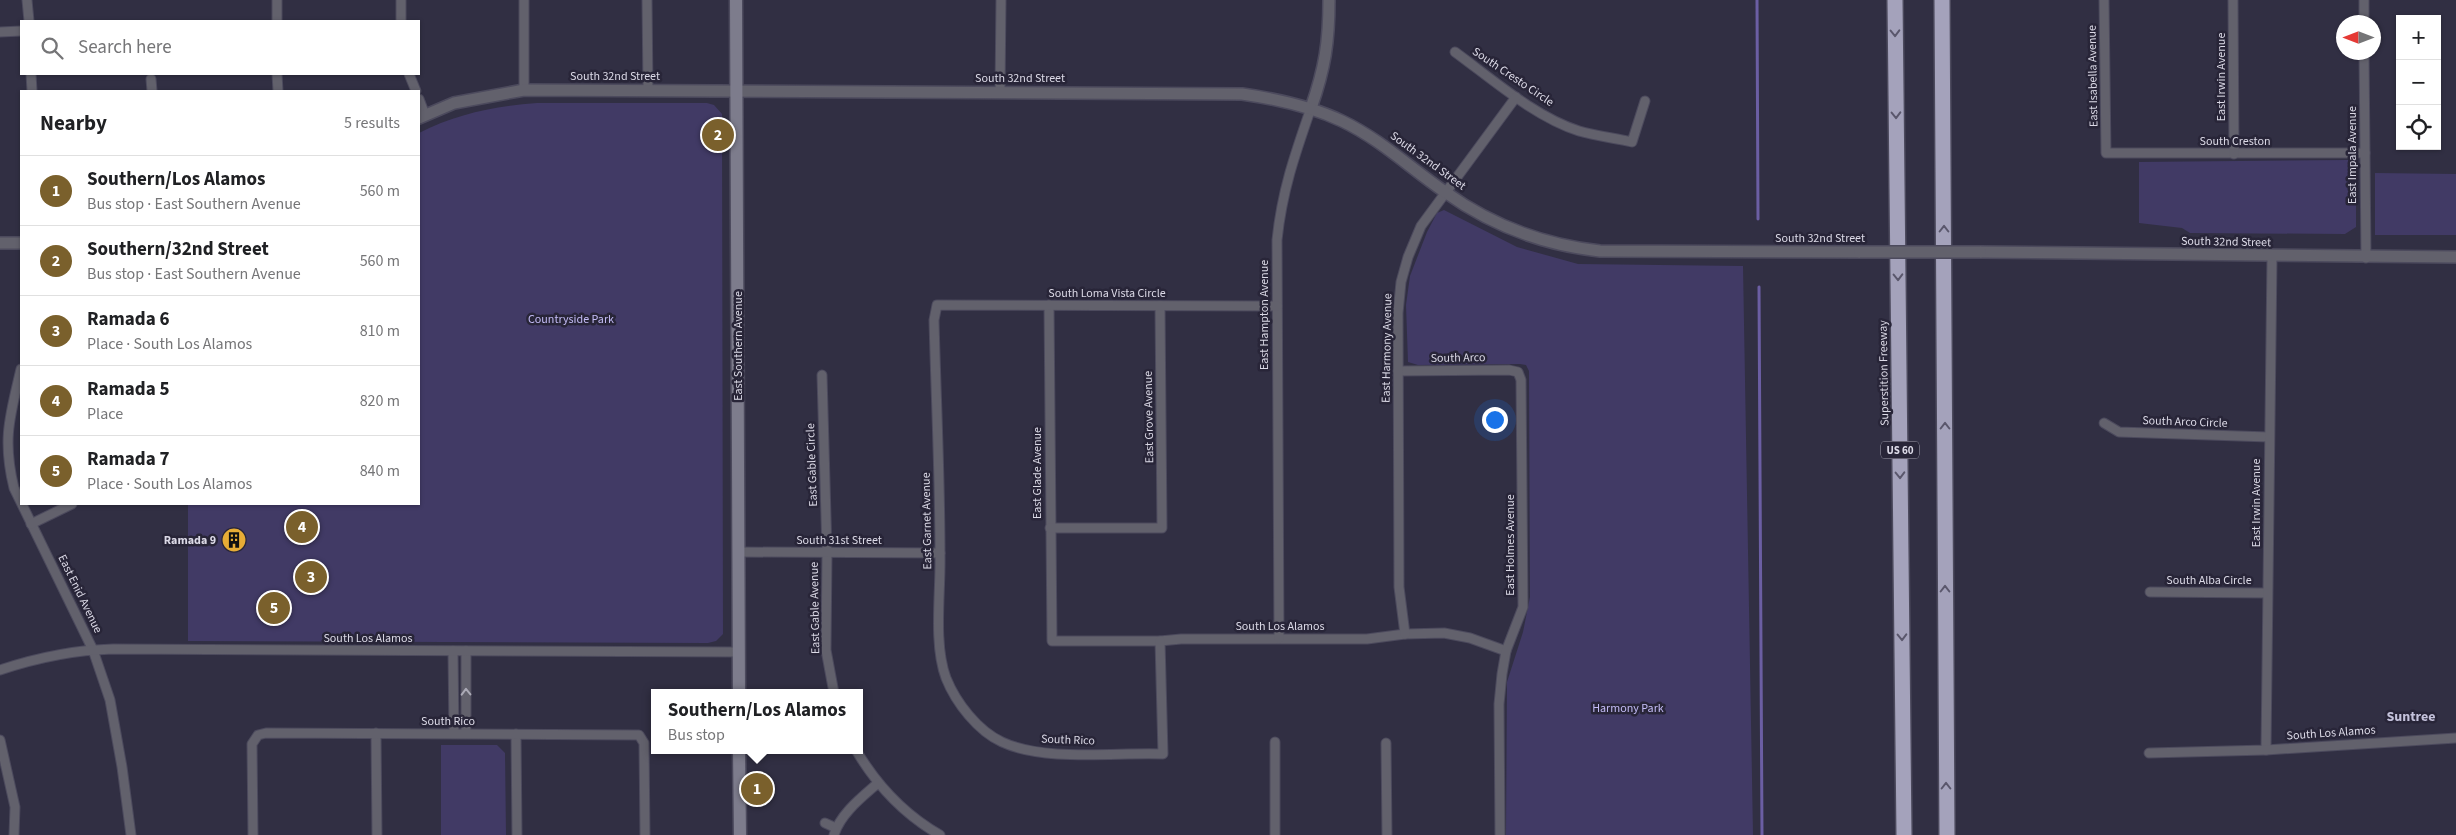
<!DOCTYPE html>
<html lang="en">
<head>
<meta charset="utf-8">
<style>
	:root { --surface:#fff; --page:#f6f6f6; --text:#202124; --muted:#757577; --line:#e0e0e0; --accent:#7a602c }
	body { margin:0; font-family:"Source Sans 3",sans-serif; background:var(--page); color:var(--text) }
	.controls { position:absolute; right:15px; top:15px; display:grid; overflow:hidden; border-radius:0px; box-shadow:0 1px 4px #0004 }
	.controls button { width:45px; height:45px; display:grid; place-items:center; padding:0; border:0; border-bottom:1px solid var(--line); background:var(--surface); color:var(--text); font:25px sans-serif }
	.compass { position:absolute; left:2336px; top:15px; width:45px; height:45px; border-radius:50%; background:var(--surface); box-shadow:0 1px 4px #0004; rotate:270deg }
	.you { position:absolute; left:1494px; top:419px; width:18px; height:18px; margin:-12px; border:4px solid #fff; border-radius:50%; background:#1a73e8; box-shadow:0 0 0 8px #1a73e833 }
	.badge { display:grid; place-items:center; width:32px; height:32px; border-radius:50%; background:var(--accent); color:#fff; font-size:16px; font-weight:700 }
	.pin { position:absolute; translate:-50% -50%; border:2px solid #fff; box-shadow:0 1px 5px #0006 }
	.popup { position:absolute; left:651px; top:689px; width:212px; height:65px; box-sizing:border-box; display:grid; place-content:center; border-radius:0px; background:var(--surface); filter:drop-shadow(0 1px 4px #0005); font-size:16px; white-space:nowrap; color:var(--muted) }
	.popup b { font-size:19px; color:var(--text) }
	.popup::after { content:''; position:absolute; left:50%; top:100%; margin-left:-10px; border:10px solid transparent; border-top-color:var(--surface) }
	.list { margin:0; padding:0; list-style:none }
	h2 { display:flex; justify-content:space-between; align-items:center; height:65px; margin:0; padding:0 20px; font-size:21px }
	h2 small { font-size:16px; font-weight:400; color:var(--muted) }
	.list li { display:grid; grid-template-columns:32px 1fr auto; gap:15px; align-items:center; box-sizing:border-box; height:70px; padding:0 20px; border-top:1px solid var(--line) }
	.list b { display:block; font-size:19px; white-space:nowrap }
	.list p { margin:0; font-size:16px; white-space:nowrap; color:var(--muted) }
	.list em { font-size:16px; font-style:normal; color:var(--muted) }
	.icon { flex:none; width:28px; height:28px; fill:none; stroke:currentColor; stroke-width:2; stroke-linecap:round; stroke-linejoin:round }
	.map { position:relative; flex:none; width:2456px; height:835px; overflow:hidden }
	.search { position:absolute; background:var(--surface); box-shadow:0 1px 4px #0004; left:20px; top:20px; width:400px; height:55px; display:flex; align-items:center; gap:12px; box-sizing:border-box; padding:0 18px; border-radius:0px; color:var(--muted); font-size:19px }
	.panel { position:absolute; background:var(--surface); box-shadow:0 1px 4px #0004; left:20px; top:90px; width:400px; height:415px; border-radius:0px }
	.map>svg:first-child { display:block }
	.green { fill:#413a65 }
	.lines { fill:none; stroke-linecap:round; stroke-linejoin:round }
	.stream { stroke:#6b5ea3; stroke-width:3 }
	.minor-casing { stroke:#4c4a5d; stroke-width:11 }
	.tertiary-casing { stroke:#4c4a5d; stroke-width:14 }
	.secondary-casing { stroke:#4c4a5d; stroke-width:15 }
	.motorway-casing { stroke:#4c4a5d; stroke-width:18 }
	.minor { stroke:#62616c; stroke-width:9 }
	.tertiary { stroke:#62616c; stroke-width:11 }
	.secondary { stroke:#7d7c8c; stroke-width:12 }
	.motorway { stroke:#a4a2bb; stroke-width:15 }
	.tertiary-bridge-casing { stroke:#4c4a5d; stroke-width:14; stroke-linecap:butt }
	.tertiary-bridge { stroke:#62616c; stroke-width:11 }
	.oneway { stroke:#5a576c }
	.oneway2 { stroke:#abaab6 }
	.labels { text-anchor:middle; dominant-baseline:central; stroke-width:5; stroke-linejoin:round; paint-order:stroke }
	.shield { fill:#282538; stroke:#a6a4b2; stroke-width:1 }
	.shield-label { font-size:11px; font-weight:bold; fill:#dcdae7 }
	.street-label { font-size:12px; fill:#dcdae7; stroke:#282538 }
	.park-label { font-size:12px; fill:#c3bbf5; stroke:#282538 }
	.poi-label { font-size:12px; font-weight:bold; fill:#dcdae7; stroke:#282538; text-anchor:end }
	.neighbourhood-label { font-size:14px; font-weight:bold; fill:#c4c2db; stroke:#282538 }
</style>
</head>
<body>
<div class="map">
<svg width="2456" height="835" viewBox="0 0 2456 835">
	<rect width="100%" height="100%" fill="#312f43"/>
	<g class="green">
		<path d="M537,103H707L714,105L722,114L723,634L716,641L708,643L188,641V504H419V133C456,114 495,106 537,103Z"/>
		<path d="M2348,160L2356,168V227L2345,234L2190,233L2182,228L2139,223V162Z"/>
		<path d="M2375,173L2456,174V235H2375Z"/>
		<path d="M1444,210L1517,247L1578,264L1743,266L1753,835H1506L1507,682L1523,632L1530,597L1529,371L1526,365L1520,364L1418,365L1408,362L1406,305L1410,276L1427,232L1437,213Z"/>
		<path d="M441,745H497L505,753L506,835H441Z"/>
	</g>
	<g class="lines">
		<g class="stream">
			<path d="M1757,0L1758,219"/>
			<path d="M1759,287L1762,835"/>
		</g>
		<defs>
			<g id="minor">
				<path d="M27,0L29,21"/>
				<path d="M277,0V21"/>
				<path d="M401,0V21"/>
				<path d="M524,0V90"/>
				<path d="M647,0L648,89"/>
				<path d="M2104,0L2106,153H2365"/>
				<path d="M2233,0L2234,154"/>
				<path d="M2364,0V22"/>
				<path d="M0,32L21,31"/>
				<path d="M1455,52C1492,79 1535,117 1579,131C1596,136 1615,138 1632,142L1645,101"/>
				<path d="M2364,52L2366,258"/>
				<path d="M31,74L32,91"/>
				<path d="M277,74L278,91"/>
				<path d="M409,74L416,91"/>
				<path d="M151,79L152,91"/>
				<path d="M1000,91L1001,0"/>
				<path d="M419,99L425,115"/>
				<path d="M1049,305L1052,641H1160L1181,639H1367L1405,634L1444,633L1470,638L1506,651"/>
				<path d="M21,369C10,416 2,439 14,488L93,650L110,700L122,767L131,835"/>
				<path d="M1398,371L1509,370L1518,372L1521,380L1523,607L1506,651L1502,674L1499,704L1500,835"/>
				<path d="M822,375L827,553L826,650L834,693"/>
				<path d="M2104,423L2119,432L2269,437"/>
				<path d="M31,524L72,504"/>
				<path d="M1050,528H1162L1160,306"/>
				<path d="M738,552L940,553"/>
				<path d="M2150,592L2267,593"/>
				<path d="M1405,634L1399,587L1398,313L1401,282L1408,257L1421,226L1516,97"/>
				<path d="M1279,638L1277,240C1282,191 1295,154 1311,108"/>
				<path d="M1160,641L1163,754C1116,752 1045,762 1002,742C978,731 956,703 946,678C933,643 941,591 940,554C940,476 936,398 934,320L937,305L1277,306"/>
				<path d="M453,651L454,733"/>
				<path d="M466,651V733"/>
				<path d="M0,670C36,658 75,650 113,649L739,652"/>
				<path d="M376,733L377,835"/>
				<path d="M516,734L517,835"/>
				<path d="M0,740L15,807L14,835"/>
				<path d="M1386,743L1387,835"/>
				<path d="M856,750C876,784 905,815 940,835"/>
				<path d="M2266,750L2272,257"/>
				<path d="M2149,753L2266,750L2456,738"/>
				<path d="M825,823L836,828"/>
				<path d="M253,835L252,744L258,735L266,733L639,735L644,743L645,835"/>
				<path d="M834,835C840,814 862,797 878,783"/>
				<path d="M1275,835V742"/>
			</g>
			<g id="tertiary">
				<path d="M1311,108C1325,68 1329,42 1329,0"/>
				<path d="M419,118L454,103L524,90L1242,94C1277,99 1310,106 1342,121C1380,139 1410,168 1445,192C1491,225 1544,245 1600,251L1860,252"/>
				<path d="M0,243H21"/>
				<path d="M1980,252L2456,257"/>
			</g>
			<g id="secondary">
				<path d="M736,0L739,693"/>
				<path d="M739,750L740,835"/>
			</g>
			<g id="motorway">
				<path d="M1895,0L1904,835"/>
				<path d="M1942,0L1947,835"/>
			</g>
		</defs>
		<use href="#minor" class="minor-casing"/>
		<use href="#tertiary" class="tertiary-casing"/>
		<use href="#secondary" class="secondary-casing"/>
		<use href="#motorway" class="motorway-casing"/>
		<use href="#minor" class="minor"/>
		<use href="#tertiary" class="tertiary"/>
		<use href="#secondary" class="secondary"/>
		<use href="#motorway" class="motorway"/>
		<defs>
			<path id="tertiary-bridge" d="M1860,252H1980"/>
		</defs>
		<use href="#tertiary-bridge" class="tertiary-bridge-casing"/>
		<use href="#tertiary-bridge" class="tertiary-bridge"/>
	</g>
	<defs><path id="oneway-chevron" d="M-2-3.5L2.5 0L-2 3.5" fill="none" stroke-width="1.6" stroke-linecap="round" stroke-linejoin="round" transform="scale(1.25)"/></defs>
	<g class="oneway">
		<use href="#oneway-chevron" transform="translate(1895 33) rotate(89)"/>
		<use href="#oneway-chevron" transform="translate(1896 115) rotate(89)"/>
		<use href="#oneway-chevron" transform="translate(1944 229) rotate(-90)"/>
		<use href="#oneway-chevron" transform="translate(1898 277) rotate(89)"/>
		<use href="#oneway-chevron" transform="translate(1945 426) rotate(-90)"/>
		<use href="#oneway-chevron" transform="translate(1900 475) rotate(89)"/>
		<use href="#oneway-chevron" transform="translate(1945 589) rotate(-90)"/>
		<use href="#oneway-chevron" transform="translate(1902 637) rotate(89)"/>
		<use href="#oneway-chevron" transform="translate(1946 786) rotate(-90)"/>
	</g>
	<use class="oneway2" href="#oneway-chevron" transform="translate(466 692) rotate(-91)"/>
	<defs>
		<symbol id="building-disc" viewBox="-11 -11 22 22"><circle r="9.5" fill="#e7ac36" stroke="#282538"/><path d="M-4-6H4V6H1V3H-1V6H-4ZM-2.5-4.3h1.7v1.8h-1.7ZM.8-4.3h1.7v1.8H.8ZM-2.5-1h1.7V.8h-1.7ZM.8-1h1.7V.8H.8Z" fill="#111"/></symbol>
	</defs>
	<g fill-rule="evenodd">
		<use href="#building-disc" x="220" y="526" width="28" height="28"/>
	</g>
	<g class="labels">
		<rect class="shield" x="1881" y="441.5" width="38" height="17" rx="4"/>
		<g class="shield-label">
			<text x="1900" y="450">US 60</text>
		</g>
		<g class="street-label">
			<text x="615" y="76">South 32nd Street</text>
			<text transform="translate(2093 76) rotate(-91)">East Isabella Avenue</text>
			<text transform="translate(1513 77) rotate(34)">South Cresto Circle</text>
			<text transform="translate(2221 77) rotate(-90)">East Irwin Avenue</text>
			<text x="1020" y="78">South 32nd Street</text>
			<text x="2235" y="141">South Creston</text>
			<text transform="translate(2352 155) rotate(-90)">East Impala Avenue</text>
			<text transform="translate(1428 161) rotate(36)">South 32nd Street</text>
			<text x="1820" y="238">South 32nd Street</text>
			<text transform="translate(2226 242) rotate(1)">South 32nd Street</text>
			<text x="1107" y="293">South Loma Vista Circle</text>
			<text transform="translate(1264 315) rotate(-90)">East Hampton Avenue</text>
			<text transform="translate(738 346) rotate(-90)">East Southern Avenue</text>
			<text transform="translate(1387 348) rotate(-89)">East Harmony Avenue</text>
			<text transform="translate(1458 358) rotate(-1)">South Arco</text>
			<text transform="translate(1884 373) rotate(-91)">Superstition Freeway</text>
			<text transform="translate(1149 417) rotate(-91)">East Grove Avenue</text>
			<text transform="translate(2185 422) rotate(2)">South Arco Circle</text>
			<text transform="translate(812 465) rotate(-92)">East Gable Circle</text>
			<text transform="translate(1037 473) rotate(-90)">East Glade Avenue</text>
			<text transform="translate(2256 503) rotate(-90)">East Irwin Avenue</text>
			<text transform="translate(927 521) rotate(-91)">East Garnet Avenue</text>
			<text x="839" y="540">South 31st Street</text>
			<text transform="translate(1510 545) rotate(-90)">East Holmes Avenue</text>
			<text x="2209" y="580">South Alba Circle</text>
			<text transform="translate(80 594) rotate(64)">East Enid Avenue</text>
			<text transform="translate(815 608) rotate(-91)">East Gable Avenue</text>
			<text x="1280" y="626">South Los Alamos</text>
			<text x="368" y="638">South Los Alamos</text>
			<text x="448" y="721">South Rico</text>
			<text transform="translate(2331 733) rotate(-4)">South Los Alamos</text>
			<text transform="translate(1068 740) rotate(2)">South Rico</text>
		</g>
		<g class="park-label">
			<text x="571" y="319">Countryside Park</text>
			<text x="1628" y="708">Harmony Park</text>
		</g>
		<g class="poi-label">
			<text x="216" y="540">Ramada 9</text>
		</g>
		<g class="neighbourhood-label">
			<text x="2411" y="717">Suntree</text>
		</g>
	</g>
</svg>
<div class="controls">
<button>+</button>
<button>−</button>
<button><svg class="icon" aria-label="locate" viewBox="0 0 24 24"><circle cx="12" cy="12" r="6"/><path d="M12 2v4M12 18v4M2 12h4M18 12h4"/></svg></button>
</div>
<svg class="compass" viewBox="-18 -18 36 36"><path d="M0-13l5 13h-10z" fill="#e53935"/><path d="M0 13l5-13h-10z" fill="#757577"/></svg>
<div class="you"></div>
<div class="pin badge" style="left:757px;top:789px">1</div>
<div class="popup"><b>Southern/Los Alamos</b>Bus stop</div>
<div class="pin badge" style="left:718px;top:135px">2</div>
<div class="pin badge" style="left:311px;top:577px">3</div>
<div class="pin badge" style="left:302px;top:527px">4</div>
<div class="pin badge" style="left:274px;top:608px">5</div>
<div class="search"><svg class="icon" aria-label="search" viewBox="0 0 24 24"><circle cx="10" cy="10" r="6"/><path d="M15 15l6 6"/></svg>Search here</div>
<section class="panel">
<h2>Nearby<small>5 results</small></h2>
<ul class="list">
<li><span class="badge">1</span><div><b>Southern/Los Alamos</b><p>Bus stop · East Southern Avenue</p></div><em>560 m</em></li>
<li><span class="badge">2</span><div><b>Southern/32nd Street</b><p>Bus stop · East Southern Avenue</p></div><em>560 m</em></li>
<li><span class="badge">3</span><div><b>Ramada 6</b><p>Place · South Los Alamos</p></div><em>810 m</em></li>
<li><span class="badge">4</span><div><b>Ramada 5</b><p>Place</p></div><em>820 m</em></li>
<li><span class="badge">5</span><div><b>Ramada 7</b><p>Place · South Los Alamos</p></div><em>840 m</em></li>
</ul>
</section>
</div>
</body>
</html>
